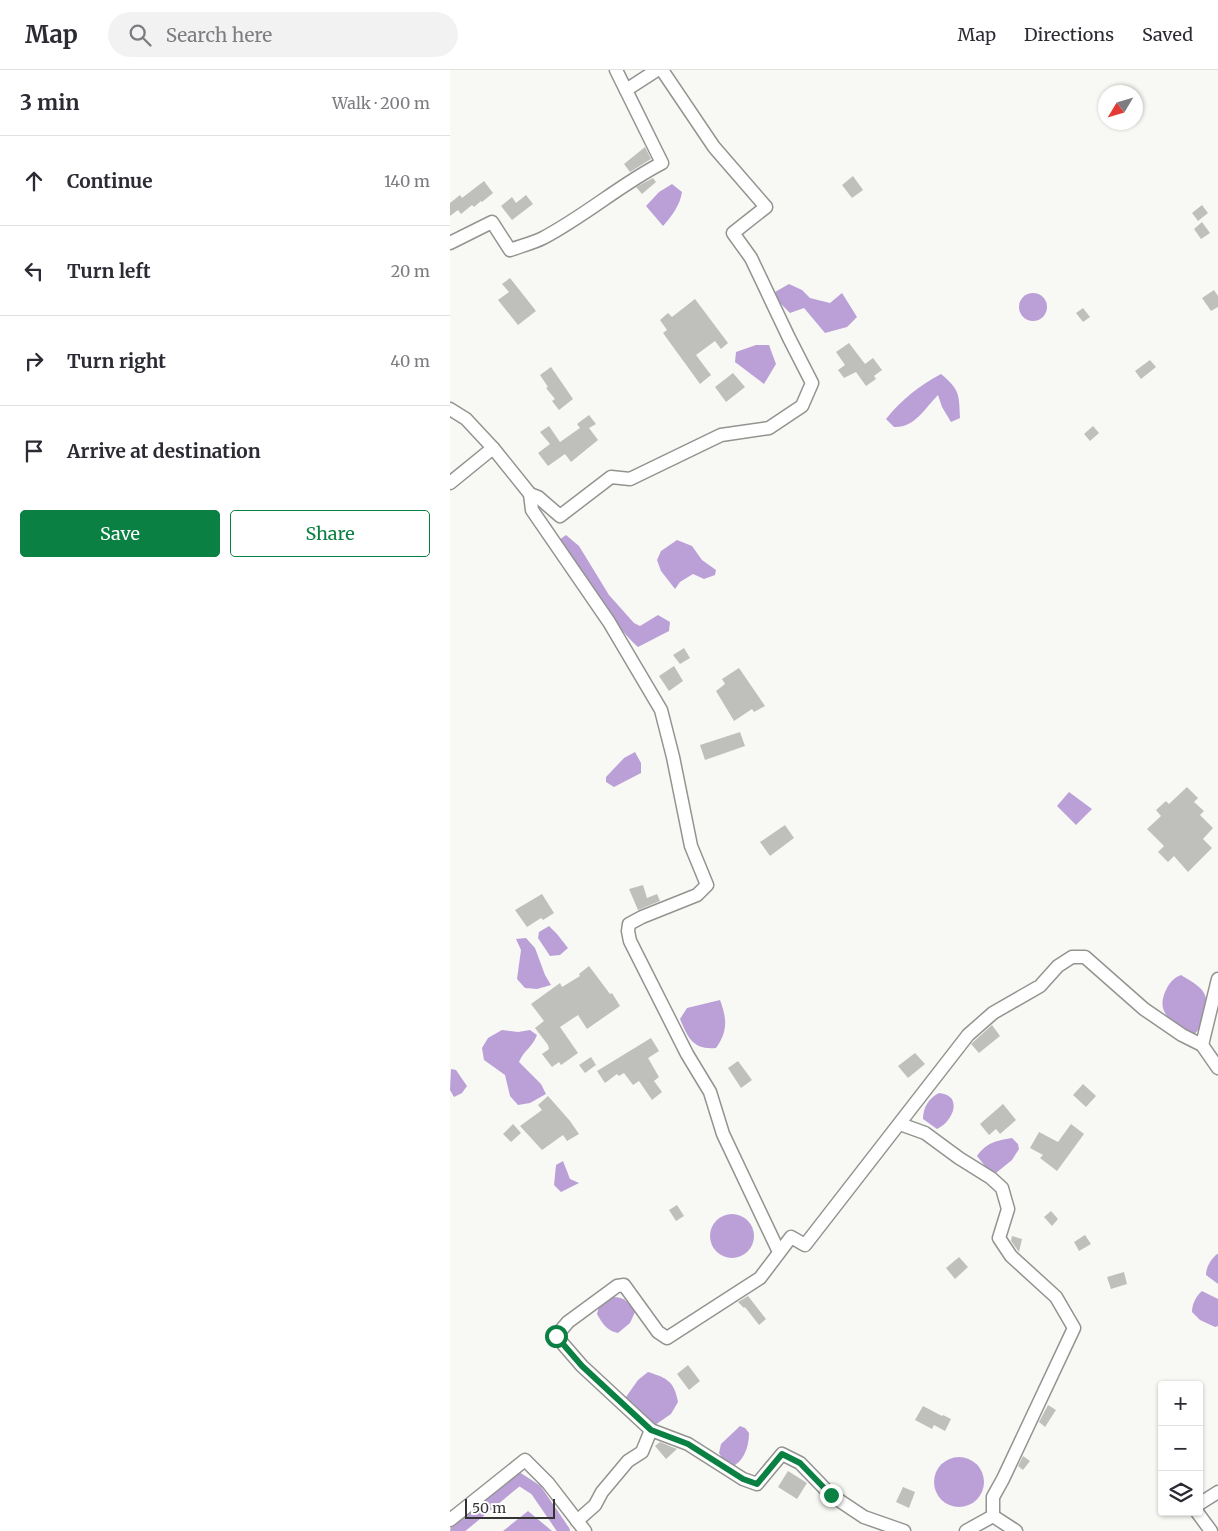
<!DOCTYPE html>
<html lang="en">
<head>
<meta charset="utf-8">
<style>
	:root { --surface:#fff; --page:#f2f2f3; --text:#2b2b33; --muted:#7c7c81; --line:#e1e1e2; --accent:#0b8043 }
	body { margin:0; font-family:Merriweather,serif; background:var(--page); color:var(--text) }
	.controls { position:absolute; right:15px; bottom:15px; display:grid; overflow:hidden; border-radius:5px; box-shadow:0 1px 4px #0004 }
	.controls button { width:45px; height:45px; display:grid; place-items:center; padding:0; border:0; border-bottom:1px solid var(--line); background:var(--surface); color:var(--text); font:25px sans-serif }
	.compass { position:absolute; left:648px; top:15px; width:45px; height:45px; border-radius:50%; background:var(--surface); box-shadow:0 1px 4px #0004; rotate:232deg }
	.scale { position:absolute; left:15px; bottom:12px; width:90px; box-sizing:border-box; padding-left:5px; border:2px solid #343533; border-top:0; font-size:14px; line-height:18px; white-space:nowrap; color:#343533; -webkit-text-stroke:4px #fff; paint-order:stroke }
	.stop { position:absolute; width:15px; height:15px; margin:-11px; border:4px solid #0b8043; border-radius:50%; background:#fff }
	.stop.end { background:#0b8043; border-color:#fff; box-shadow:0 1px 5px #0008 }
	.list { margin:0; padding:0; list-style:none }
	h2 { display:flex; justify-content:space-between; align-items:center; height:65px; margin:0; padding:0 20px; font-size:21px }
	h2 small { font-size:16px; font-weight:400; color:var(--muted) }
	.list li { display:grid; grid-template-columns:32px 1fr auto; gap:15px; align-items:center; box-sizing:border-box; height:90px; padding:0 20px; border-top:1px solid var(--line) }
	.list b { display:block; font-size:19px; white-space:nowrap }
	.list em { font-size:16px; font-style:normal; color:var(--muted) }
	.actions { display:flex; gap:10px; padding:15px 20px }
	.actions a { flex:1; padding:11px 0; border:1px solid var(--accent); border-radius:5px; text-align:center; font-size:18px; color:var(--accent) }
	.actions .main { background:var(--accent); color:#fff }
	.icon { flex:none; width:28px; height:28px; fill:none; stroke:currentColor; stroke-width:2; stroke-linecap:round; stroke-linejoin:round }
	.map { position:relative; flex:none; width:768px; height:1461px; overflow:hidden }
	header { display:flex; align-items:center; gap:30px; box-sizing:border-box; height:70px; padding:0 25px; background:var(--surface); border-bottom:1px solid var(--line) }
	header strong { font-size:24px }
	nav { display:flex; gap:28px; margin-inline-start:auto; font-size:18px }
	.search { width:350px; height:45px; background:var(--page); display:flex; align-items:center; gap:12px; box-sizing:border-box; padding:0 18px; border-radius:28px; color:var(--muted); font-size:19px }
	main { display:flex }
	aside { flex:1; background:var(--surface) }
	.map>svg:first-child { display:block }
	.water { fill:#bba0d7 }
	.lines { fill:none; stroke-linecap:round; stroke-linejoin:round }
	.canal { stroke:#bba0d7; stroke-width:12 }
	.building { fill:#bfc0bc }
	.street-casing { stroke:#939490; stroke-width:15 }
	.street { stroke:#fff; stroke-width:12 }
	.route { stroke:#0b8043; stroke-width:6 }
</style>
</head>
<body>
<header>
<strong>Map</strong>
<div class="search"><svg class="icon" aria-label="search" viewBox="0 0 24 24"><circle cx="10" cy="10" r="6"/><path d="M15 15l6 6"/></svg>Search here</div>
<nav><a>Map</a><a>Directions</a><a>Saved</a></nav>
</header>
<main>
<aside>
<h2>3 min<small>Walk · 200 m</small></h2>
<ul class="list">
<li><svg class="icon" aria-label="ahead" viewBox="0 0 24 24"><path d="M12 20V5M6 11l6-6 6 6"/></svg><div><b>Continue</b></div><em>140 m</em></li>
<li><svg class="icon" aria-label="left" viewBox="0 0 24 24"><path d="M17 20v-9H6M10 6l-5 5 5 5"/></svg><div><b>Turn left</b></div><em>20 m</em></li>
<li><svg class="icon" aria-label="right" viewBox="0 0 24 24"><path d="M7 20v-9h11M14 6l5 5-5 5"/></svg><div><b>Turn right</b></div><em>40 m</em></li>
<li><svg class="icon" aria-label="arrive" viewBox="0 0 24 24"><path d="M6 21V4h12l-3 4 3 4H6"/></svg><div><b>Arrive at destination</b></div></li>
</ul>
<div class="actions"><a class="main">Save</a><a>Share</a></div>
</aside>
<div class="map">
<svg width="768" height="1461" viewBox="0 0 768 1461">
	<rect width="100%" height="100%" fill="#f8f9f5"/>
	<g class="water">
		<path d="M222,114L232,122C230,135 222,146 213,156L196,136L209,122Z"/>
		<path d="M339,214L352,220L360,228L380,233L392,223L407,247L397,257L375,263L354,238L340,243L330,233L325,222Z"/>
		<circle cx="583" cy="237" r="14"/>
		<path d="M306,275H319L326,294L314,314L285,292L286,282Z"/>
		<path d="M491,304C510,320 509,324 510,348L501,352L492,337L488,325C475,338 465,358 444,357L436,349C452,329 469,316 491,304Z"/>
		<path d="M116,465L129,476L159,525L184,553L190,556L208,545L220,552L219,561L188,577C157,548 133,505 109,470Z"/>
		<path d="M227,470L242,476L252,490L266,500L265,505L254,509L243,504L230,512L225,519L211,501L207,490L211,481Z"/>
		<path d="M185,682L191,693V703L164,717L156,712V707L174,688Z"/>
		<path d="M619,722L642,739L626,755L607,736Z"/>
		<path d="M99,856L107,864L118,878L110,885L100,886L88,868L89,862Z"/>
		<path d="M76,868L85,878L95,905L101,915L87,919L75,918L67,909L71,880L66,869Z"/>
		<path d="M731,905C749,916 761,921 755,944C752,953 751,959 743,965C724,953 703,944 717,918C720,912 725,907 731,905Z"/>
		<path d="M270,930C277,949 278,961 266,978C243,980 238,968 230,949L237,938Z"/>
		<path d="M52,960L68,962L80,960L87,965C82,978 74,980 69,992L91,1014L96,1024L80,1033L68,1035L60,1026L55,1005L34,990L32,978L38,968Z"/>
		<path d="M1,999L6,1000L17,1016L12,1023L4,1027L0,1020Z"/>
		<path d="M489,1023C513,1025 504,1051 487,1059L473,1049C473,1037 479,1028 489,1023Z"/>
		<path d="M562,1068L568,1074L569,1079L562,1090L546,1103L539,1101L527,1086C537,1072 546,1071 562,1068Z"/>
		<path d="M113,1091L120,1109L129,1113L111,1122L104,1115L106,1095Z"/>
		<circle cx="282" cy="1166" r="22"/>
		<path d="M767,1184H768V1214L756,1205C756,1197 761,1189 767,1184Z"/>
		<path d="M752,1221L768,1229V1256L765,1257L750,1250L742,1242C742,1234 746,1226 752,1221Z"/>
		<path d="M163,1227C175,1227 179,1233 185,1242L180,1253L168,1263C157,1261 152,1253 147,1244L149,1236Z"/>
		<path d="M198,1302C217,1308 224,1311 228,1332L221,1344L205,1355L179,1334L176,1327L188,1310Z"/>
		<path d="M290,1356L295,1358L299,1363C299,1376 294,1392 281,1397L275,1393L269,1383L271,1374Z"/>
		<circle cx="509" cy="1412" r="25"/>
		<path d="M78,1441L102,1461H53Z"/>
	</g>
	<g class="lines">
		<path class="canal" d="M6,1461L69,1409L86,1420L114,1461"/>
	</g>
	<g class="building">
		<path d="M195,77L201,89L180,102L174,94Z"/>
		<path d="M403,106L413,120L402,128L392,115Z"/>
		<path d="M203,108L206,112L192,124L186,117Z"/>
		<path d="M34,111L43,123L32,132L31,131L24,137L22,135L11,144L8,140L0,146V133L10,125L12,128Z"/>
		<path d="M76,125L83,134L62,150L51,136L62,127L66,133Z"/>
		<path d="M752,135L758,143L748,151L742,143Z"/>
		<path d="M752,152L760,163L751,169L744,159Z"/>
		<path d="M60,208L86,241L68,255L48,230L59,222L52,214Z"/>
		<path d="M764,220L768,226V237L761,241L752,228Z"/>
		<path d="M245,229L278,273L271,279L265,271L246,285L261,305L250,314L213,263L217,260L210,250L218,243L222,247Z"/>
		<path d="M633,238L640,247L633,252L626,243Z"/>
		<path d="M399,273L415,294L423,288L432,300L424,306L426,309L416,316L406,302L394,308L388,300L395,295L386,282Z"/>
		<path d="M700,290L706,297L691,309L685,301Z"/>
		<path d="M101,297L123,329L109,340L102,331L105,329L96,318L98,317L90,305Z"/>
		<path d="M283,303L295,317L276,332L265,317Z"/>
		<path d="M139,345L146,354L139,358L148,370L121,392L115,384L98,396L88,383L100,374L90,362L99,356L110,372L130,358L127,354Z"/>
		<path d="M643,356L649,363L640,371L634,364Z"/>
		<path d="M234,578L240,588L230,594L223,585Z"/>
		<path d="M224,596L233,611L219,621L209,606Z"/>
		<path d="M289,598L315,636L304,642L302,639L284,651L266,621L275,614L272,609Z"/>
		<path d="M290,662L295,676L255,690L250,675Z"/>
		<path d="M737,717L748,728L744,732L754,741L750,745L763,758L753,769L762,778L738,802L724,786L718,792L708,782L714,776L697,759L711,746L706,740L716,731L719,734Z"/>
		<path d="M335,755L344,768L320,786L310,772Z"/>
		<path d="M193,815L197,828L207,824L210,831L188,840L179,819Z"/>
		<path d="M92,824L104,843L93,850L91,848L77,857L65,840Z"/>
		<path d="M139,896L160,924L162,923L170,936L137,959L128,945L110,957L128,983L111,995L109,992L102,997L92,984L99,979L98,975L85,958L94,951L81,934L110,913L112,917L130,906L129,904Z"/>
		<path d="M542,955L550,966L529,983L521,974Z"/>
		<path d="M201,968L209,981L198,988L209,1007L204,1011L212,1022L202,1030L189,1011L183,1015L174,1003L169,1006L167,1004L155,1013L147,1001Z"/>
		<path d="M465,983L475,994L458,1008L448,996Z"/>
		<path d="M141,987L146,995L135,1003L129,995Z"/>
		<path d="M288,991L302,1010L291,1018L278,998Z"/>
		<path d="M633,1014L646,1026L636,1037L623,1025Z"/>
		<path d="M98,1026L120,1051L129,1064L117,1071L113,1065L92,1080L70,1056L92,1040L88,1035Z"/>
		<path d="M553,1034L566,1050L550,1064L546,1059L539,1065L530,1054Z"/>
		<path d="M63,1054L71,1063L61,1072L53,1064Z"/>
		<path d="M621,1054L634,1064L607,1101L590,1088L593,1085L580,1078L589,1062L608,1072Z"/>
		<path d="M227,1135L234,1146L226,1151L219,1140Z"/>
		<path d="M601,1141L608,1149L602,1156L594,1147Z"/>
		<path d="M635,1165L641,1174L629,1181L624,1172Z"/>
		<path d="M562,1166L572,1169L569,1182L561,1171Z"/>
		<path d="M509,1187L518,1197L505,1209L496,1198Z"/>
		<path d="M674,1202L677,1214L661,1219L657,1207Z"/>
		<path d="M298,1226L316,1249L309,1255L295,1237L294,1238L288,1232Z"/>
		<path d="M238,1295L250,1311L239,1320L227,1304Z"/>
		<path d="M598,1335L606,1340L595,1357L589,1352Z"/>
		<path d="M473,1336L492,1346L493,1345L501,1349L495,1361L484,1355L482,1359L465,1350Z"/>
		<path d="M210,1372L227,1379L216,1389L205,1376Z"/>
		<path d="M573,1386L580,1391L573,1400L568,1396Z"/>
		<path d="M338,1401L357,1413L347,1429L328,1417Z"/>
		<path d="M453,1417L465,1422L459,1438L446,1432Z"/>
	</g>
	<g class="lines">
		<defs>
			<g id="street">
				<path d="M176,20L207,0"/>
				<path d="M0,173L42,152L60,180C71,176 83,173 93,168C135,146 171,114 212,93L166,0"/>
				<path d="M0,339L16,349L43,378L80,424L82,440L159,552L211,640L223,687L241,776L257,815L247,825L192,847L179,854L178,861L180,871L237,984L260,1022L273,1064L329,1182"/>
				<path d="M0,413L43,378"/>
				<path d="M80,424L88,427L110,446L161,407L180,409L271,365L319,358L352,336L362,313L339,268L301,188L283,163L316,137L264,77L212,0"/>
				<path d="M752,975L768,909"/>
				<path d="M450,1054L475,1063L509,1088L541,1108L552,1118L558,1139L549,1168L561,1186L606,1227L624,1258L553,1409L543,1427V1446"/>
				<path d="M749,1434L768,1422"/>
				<path d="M747,1442L761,1461"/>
				<path d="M0,1450L75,1390L98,1413L135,1461"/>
				<path d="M127,1451L145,1435L152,1422L178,1391L192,1382L201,1360"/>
				<path d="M454,1461L414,1447L381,1425L350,1393L332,1384L307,1414L293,1409L238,1374L201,1360L132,1296L106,1266L118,1252L167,1216L174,1215L208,1262L217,1268L310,1208L341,1167L355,1175L518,965L543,943L590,916L608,896L622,887H635L694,939L732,965L752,975L768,998"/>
				<path d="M516,1461L543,1446L566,1461"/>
			</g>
		</defs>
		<use href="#street" class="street-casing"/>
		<use href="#street" class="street"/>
	</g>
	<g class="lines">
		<path class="route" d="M106,1266L132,1296L201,1360L238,1374L293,1409L307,1414L332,1384L350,1393L381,1425"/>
	</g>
</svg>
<div class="controls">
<button>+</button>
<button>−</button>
<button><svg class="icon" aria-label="layers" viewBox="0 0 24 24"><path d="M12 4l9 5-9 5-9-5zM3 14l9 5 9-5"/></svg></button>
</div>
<svg class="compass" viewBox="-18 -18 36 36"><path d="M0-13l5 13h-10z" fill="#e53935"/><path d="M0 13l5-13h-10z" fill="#7c7c81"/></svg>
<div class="scale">50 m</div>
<div class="stop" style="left:106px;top:1266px"></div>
<div class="stop end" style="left:381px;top:1425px"></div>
</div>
</main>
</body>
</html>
